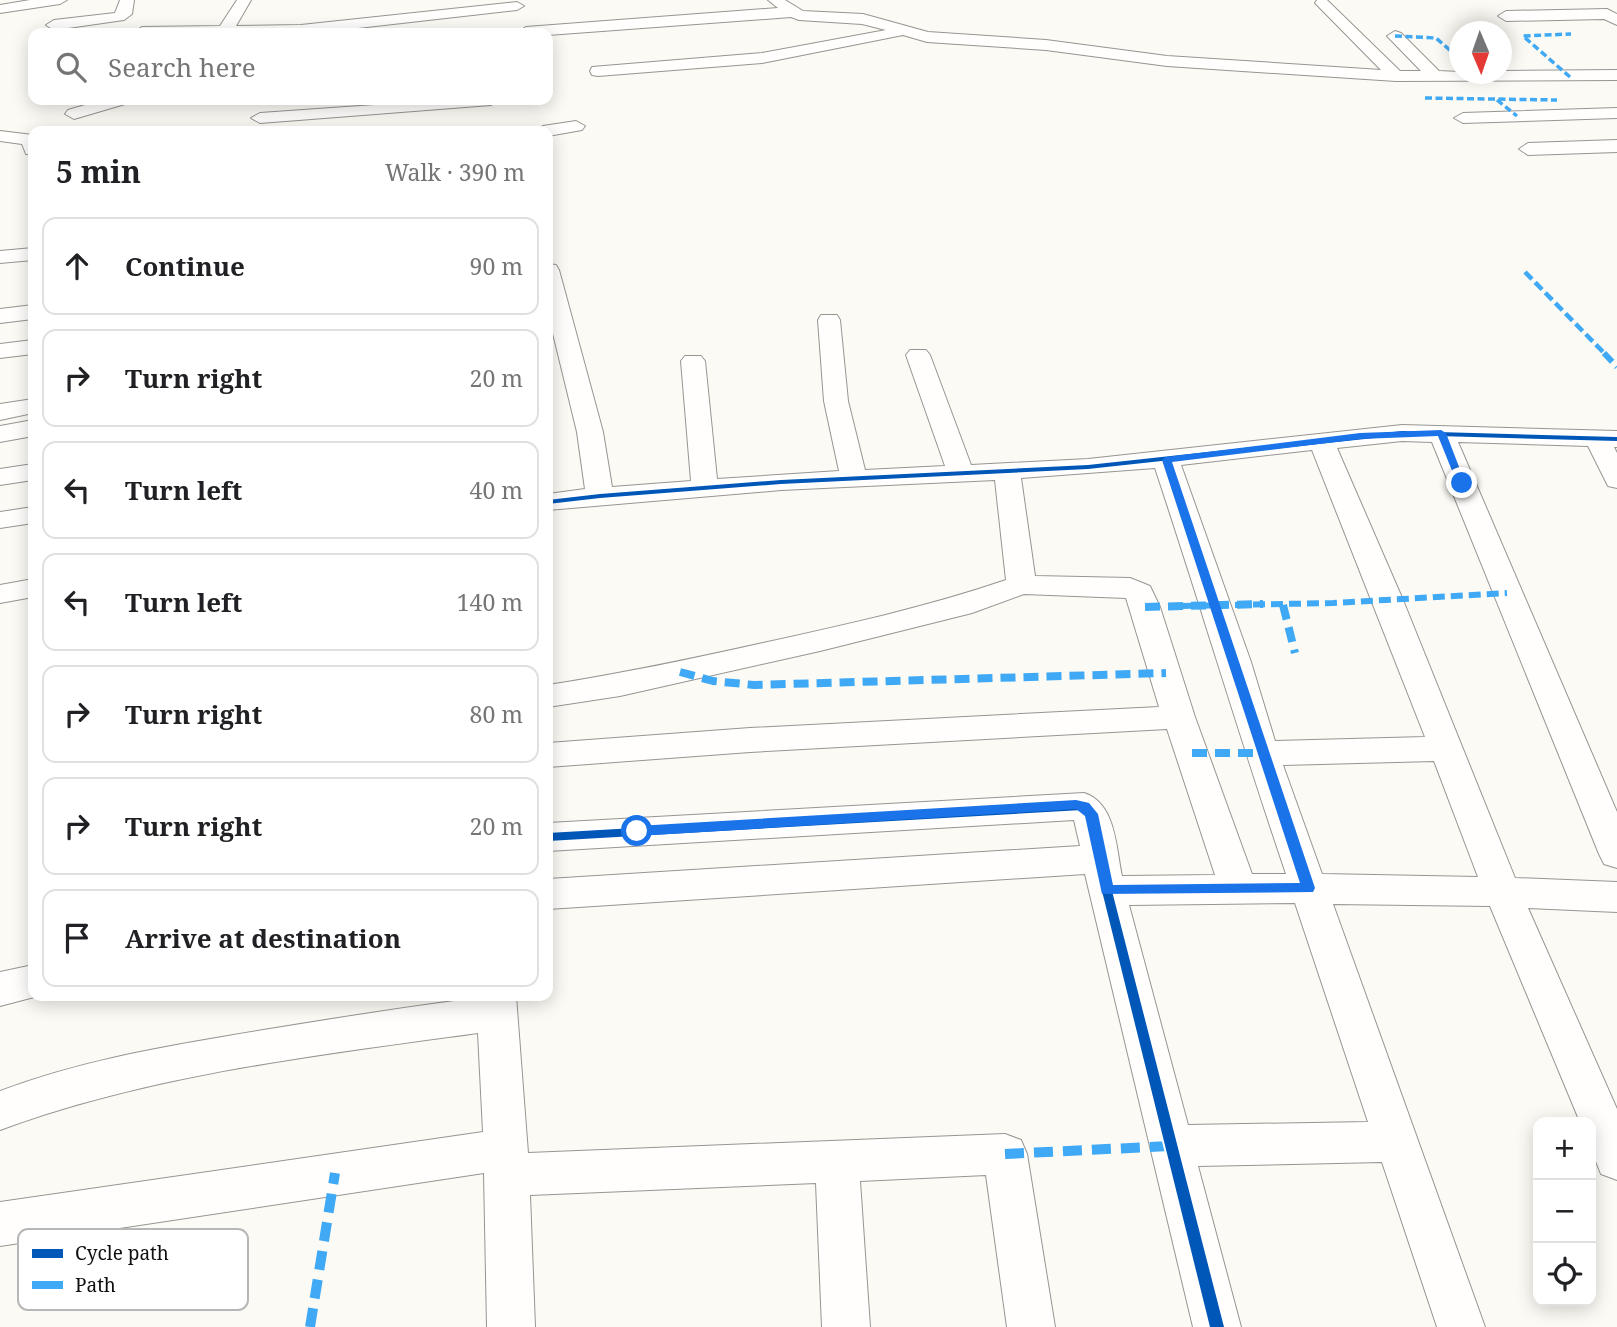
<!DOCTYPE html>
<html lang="en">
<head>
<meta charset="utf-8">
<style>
	:root { --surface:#fff; --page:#f2f2f2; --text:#202124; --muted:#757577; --line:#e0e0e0 }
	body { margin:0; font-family:"Noto Serif",serif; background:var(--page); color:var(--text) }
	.controls { position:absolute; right:21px; bottom:21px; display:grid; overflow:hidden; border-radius:14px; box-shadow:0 4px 18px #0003 }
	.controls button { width:63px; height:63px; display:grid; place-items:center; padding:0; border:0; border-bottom:2px solid var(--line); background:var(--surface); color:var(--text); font:35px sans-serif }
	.compass { position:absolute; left:1449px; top:21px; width:63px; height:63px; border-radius:50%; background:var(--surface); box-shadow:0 4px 18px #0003; rotate:178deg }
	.stop { position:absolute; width:21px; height:21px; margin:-16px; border:5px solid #1a73e8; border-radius:50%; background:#fff }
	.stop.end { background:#1a73e8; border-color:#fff; box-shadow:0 2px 7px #0008 }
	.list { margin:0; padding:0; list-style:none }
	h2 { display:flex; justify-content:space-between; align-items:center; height:91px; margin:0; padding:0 28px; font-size:30px }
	h2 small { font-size:23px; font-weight:400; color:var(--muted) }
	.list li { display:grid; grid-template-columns:46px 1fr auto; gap:21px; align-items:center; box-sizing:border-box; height:98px; margin:0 14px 14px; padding:0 14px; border:2px solid var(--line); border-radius:14px }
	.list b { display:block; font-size:26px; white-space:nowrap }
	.list em { font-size:23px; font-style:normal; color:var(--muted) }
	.icon { flex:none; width:38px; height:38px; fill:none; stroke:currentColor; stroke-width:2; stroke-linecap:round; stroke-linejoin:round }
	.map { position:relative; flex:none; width:1617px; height:1327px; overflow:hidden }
	.search { position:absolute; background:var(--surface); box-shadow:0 4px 18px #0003; left:28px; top:28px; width:525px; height:77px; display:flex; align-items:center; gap:18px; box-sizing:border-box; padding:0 24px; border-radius:14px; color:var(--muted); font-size:26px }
	.panel { position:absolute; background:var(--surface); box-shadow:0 4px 18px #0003; left:28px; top:126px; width:525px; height:875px; border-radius:14px }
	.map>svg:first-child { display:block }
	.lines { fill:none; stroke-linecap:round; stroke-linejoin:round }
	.minor-casing { stroke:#969592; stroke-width:2 }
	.minor { fill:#fffefd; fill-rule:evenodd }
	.quiet-far4 { stroke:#3fa9f5; stroke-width:3.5; stroke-dasharray:7 3.5; stroke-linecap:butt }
	.quiet-far3 { stroke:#3fa9f5; stroke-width:4.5; stroke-dasharray:10 4.5; stroke-linecap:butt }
	.quiet-far2 { stroke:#3fa9f5; stroke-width:6; stroke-dasharray:12 6; stroke-linecap:butt }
	.quiet-far1 { stroke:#3fa9f5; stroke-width:8; stroke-dasharray:15 8; stroke-linecap:butt }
	.quiet { stroke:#3fa9f5; stroke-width:10; stroke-dasharray:19 10; stroke-linecap:butt }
	.cycleway-casing { stroke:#fff; stroke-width:4 }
	.cycleway { fill:#0057b8; fill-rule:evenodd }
	.route { fill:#1a73e8 }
	.key { fill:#fff; stroke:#b7b7b7; stroke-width:2 }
	.key-label { font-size:19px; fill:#0f0f0f }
</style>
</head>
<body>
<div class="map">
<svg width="1617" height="1327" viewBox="0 0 1617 1327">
	<rect width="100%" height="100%" fill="#fcfaf4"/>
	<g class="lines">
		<defs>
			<g id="minor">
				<path d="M30,0H67L60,4L0,13V5Z"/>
				<path d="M120,0H134L132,14L124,20L54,30L46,25L54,20L115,13Z"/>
				<path d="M237,0H251L236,26L301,25L517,2L524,6L517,10L314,33L134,32L142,27L220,26Z"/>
				<path d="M768,0H785L803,11L863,14L928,32L1046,40L1167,56L1381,70L1315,3L1317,0H1327L1400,71H1421L1387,36L1395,31L1401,33L1439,71L1502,74V71L1617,70V80L1396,81L1167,66L1046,50L927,42L903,35L762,63L598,76L592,75L590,71L592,67L762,53L886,30L862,24L799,20L791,17L548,35L518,32L526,27L778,8Z"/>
				<path d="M1607,9L1617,14V25L1604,19L1506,21L1498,16L1506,11Z"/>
				<path d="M102,100H128L125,104L74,119L65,114L68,110Z"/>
				<path d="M446,100H500L491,105L260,123L251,118L260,113Z"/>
				<path d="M1617,108V118L1463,123L1454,118L1463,113Z"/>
				<path d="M576,121L585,126L582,130L548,136V131H534L543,126Z"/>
				<path d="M0,131L33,135V155L26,154L22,144L0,141Z"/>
				<path d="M1617,140V152L1528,155L1519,149L1528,143Z"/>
				<path d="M33,248V260L0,263V251Z"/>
				<path d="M548,264L556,265L559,270L603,432L612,487L691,481L681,361L685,356H701L705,361L717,479L839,471L824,401L818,320L821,315H837L840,320L848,401L865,470L945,466L906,355L910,350H926L930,355L971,465L1088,459L1402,425L1617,431V447H1614L1617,453V488L1608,486L1588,446L1458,442L1617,812V868L1604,864L1599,854L1432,442L1402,441L1337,448L1403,600L1515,878L1617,882V912L1528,908L1617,1109V1180L1601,1174L1591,1149V1122H1580L1490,906L1333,904L1485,1327H1437L1382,1162L1198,1166L1241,1327H1193L1085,874L548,909V879L1080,846L1074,820L548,851V823L1084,793C1116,803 1116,848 1122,876L1215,875L1167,729L750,752L548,767V743L750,728L1159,707L1126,598L1024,594L972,613L820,651L620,696L548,707V685C620,674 691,659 763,643C845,625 927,607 1006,580L995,480L781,490L548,510V494L585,489L577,432L548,313ZM1312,450L1425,737L1275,741L1251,662L1181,465ZM1155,468C1200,603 1240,739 1286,874H1252L1195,717L1160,607L1150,586L1130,578L1035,576L1021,478ZM1434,761L1478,877L1322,874L1283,765ZM1295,903L1368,1122L1188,1125L1129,905Z"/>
				<path d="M33,305V319L0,323V309Z"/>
				<path d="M33,340V354L0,358V344Z"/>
				<path d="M33,399V413L0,420V404Z"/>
				<path d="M33,420V436L0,442V426Z"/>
				<path d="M33,464V480L0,485V469Z"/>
				<path d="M33,507V523L0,528V512Z"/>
				<path d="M33,579V597L0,603V585Z"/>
				<path d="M33,965V996H38L0,1006V972Z"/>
				<path d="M476,996H516L528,1153L1005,1134L1021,1140L1027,1154L1055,1327H1007L986,1175L860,1181L870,1327H822L816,1183L530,1195L535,1327H487L484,1173L0,1246V1202L483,1132L478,1033C319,1055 151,1074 0,1130V1091C74,1063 150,1049 228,1036C310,1022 393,1009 476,998Z"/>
			</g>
		</defs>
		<use href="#minor" class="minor-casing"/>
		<use href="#minor" class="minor"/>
		<g class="quiet-far4">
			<path d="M1395,36L1436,38L1460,59"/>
			<path d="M1476,74L1480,77"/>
			<path d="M1570,77L1523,36L1571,34"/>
			<path d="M1425,98L1557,100"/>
			<path d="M1497,100L1517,116"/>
		</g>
		<path class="quiet-far3" d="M1525,272L1606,355"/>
		<g class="quiet-far2">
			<path d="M1604,353L1617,367"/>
			<path d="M1181,606L1333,603L1507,593"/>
		</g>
		<g class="quiet-far1">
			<path d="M1283,605L1295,653"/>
			<path d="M1145,607L1263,604"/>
			<path d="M680,672L713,681L754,685L1166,673"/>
			<path d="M1192,753H1262"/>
		</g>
		<g class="quiet">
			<path d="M1005,1154L1170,1146"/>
			<path d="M310,1327L335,1173"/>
		</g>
		<defs>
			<g id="cycleway">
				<path d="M1402,431L1617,437V441L1402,435L1088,469L781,484L600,498L548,504V500L600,494L781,480L1088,465Z"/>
				<path d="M1084,802L1087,803L1096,814L1112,891L1224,1327H1210L1102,891L1086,815L1082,810L548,841V833Z"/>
			</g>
		</defs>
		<use href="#cycleway" class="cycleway-casing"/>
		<use href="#cycleway" class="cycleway"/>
	</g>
	<path class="route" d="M1441,430L1446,433L1466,485L1457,483L1438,436L1360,439L1172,462L1315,888L1313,892L1102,894L1085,816L1076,809L637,836L630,831L637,826L1076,800L1089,803L1098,814L1113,885L1300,883L1162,460L1166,457L1360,433Z"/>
	<rect x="18" y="1229" width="230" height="81" rx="10" class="key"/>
	<rect x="32" y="1249" width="31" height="9" fill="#0057b8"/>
	<rect x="32" y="1281" width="31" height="8" fill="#3fa9f5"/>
	<g class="key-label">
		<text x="75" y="1260">Cycle path</text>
		<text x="75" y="1292">Path</text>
	</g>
</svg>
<div class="controls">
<button>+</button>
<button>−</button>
<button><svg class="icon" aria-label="locate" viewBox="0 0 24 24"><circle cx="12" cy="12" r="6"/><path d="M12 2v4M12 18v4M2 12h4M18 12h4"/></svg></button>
</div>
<svg class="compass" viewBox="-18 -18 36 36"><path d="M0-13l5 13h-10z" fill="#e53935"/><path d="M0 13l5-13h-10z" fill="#757577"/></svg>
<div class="stop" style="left:637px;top:831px"></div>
<div class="stop end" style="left:1462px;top:483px"></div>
<div class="search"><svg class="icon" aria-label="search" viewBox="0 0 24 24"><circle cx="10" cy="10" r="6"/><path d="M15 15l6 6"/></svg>Search here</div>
<section class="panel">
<h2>5 min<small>Walk · 390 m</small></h2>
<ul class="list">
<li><svg class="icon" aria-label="ahead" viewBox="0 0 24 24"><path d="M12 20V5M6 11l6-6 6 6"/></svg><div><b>Continue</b></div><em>90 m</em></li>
<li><svg class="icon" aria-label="right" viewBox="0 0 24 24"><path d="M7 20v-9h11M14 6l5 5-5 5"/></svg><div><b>Turn right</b></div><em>20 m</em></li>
<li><svg class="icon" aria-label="left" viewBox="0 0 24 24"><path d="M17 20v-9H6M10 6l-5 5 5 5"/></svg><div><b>Turn left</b></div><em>40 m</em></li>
<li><svg class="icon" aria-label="left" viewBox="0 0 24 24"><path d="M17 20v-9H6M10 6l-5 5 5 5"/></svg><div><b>Turn left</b></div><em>140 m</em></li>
<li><svg class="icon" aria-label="right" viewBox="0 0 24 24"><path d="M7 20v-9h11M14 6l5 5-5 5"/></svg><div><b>Turn right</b></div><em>80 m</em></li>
<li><svg class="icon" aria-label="right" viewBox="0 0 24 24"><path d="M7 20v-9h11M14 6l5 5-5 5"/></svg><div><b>Turn right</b></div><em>20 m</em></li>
<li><svg class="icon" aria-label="arrive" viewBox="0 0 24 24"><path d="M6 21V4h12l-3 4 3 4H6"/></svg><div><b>Arrive at destination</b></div></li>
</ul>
</section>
</div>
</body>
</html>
